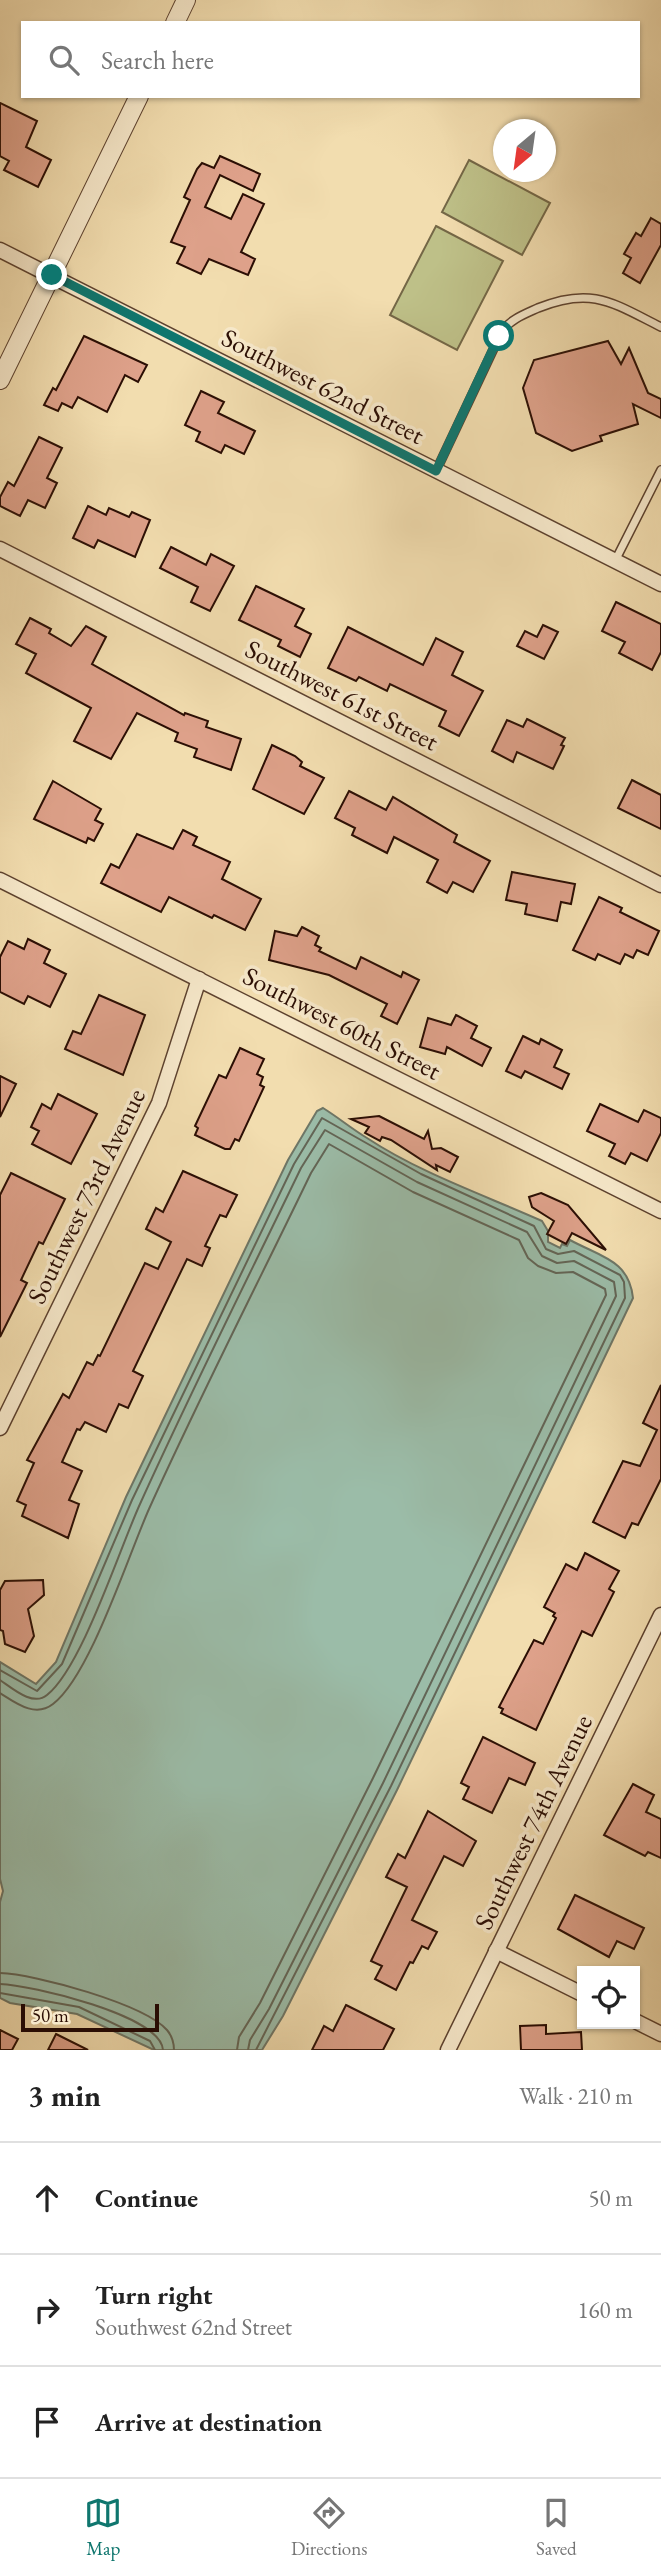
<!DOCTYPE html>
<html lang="en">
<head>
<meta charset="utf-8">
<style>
	:root { --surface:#fff; --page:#f2f2f2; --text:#222; --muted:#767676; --line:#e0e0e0; --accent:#0f766e }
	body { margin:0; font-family:"EB Garamond",serif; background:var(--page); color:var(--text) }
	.controls { position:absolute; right:21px; bottom:21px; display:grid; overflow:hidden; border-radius:0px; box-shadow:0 2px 5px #0004 }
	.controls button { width:63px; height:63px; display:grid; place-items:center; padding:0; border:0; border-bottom:2px solid var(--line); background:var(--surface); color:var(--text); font:35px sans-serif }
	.compass { position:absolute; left:493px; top:119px; width:63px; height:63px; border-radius:50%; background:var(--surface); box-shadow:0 2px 5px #0004; rotate:209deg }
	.scale { position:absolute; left:21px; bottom:18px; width:138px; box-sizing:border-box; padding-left:7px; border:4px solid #2b0e04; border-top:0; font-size:19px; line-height:24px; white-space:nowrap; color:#2b0e04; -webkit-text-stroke:5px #f7e9cb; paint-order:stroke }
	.stop { position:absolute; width:21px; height:21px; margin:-16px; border:5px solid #0f766e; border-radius:50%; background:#fff }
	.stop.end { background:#0f766e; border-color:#fff; box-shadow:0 2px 7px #0008 }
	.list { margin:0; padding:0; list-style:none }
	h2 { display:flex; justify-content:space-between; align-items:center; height:91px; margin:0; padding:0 28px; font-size:30px }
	h2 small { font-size:23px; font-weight:400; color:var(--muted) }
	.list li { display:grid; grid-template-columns:46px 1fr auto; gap:21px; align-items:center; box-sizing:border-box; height:112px; padding:0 28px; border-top:2px solid var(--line) }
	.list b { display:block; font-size:26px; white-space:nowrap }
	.list p { margin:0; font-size:23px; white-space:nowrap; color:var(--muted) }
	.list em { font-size:23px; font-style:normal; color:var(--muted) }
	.icon { flex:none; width:38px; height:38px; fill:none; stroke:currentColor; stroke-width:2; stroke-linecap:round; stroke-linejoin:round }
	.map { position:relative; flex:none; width:661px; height:2050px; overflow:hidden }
	.search { position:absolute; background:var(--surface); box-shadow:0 2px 5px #0004; left:21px; right:21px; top:21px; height:77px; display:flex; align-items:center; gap:18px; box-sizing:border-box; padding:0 24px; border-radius:0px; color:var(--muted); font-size:26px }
	.sheet { height:427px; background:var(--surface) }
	nav { display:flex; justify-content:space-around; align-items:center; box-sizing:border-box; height:98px; border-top:2px solid var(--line); background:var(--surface); font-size:19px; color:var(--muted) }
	nav a { display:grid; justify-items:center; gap:4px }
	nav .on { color:var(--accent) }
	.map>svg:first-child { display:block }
	.green { fill:#bec088; stroke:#746746; stroke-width:2 }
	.water { fill:#9bbca8; stroke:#6e7666; stroke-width:2 }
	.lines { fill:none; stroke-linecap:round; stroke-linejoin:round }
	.shore { stroke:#636556; stroke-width:2 }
	.building { fill:#dea18a; stroke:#2b0e04; stroke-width:2 }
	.service-casing { stroke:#5d422f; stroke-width:10 }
	.minor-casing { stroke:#5d422f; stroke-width:17 }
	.tertiary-casing { stroke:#5d422f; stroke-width:20 }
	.service { stroke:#f7e9cb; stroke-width:7 }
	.minor { stroke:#f7e9cb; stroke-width:14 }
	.tertiary { stroke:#f7e9cb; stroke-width:18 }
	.route { stroke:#0f766e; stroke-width:9 }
	.labels { text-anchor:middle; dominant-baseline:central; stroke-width:7; stroke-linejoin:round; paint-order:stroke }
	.street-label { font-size:26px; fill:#2b0e04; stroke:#f7e9cb }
</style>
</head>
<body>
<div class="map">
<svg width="661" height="2050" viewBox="0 0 661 2050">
	<rect width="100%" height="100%" fill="#f2ddaf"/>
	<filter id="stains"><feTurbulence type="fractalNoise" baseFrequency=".00286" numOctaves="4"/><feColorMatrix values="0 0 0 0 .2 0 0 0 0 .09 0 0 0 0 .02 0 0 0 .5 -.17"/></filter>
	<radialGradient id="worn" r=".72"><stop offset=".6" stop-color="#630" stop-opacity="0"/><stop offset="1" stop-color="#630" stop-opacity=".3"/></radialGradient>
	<g class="green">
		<path d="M469,160L550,203L522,255L442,212Z"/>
		<path d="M436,226L503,261L457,350L390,315Z"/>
	</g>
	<path class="water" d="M323,1108C339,1118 352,1129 367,1138C420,1173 484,1195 542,1221L548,1231V1242L560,1248L562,1244L567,1246L570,1240C601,1257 629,1260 633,1298L397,1790L283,2016L262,2050H154L77,2014L10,2003L0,1998V1902L3,1891L0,1879V1662L36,1684L56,1662L126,1497L288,1160L317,1111Z"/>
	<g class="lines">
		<g class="shore">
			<path d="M0,1670L37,1691L62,1664L132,1500L294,1164L322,1118L421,1174L534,1226L546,1249L558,1254L574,1251L620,1275L624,1282L625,1298L391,1786L256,2050"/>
			<path d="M0,1680C12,1688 33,1707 47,1695C82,1667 119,1550 140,1504C191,1391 247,1280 301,1168L325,1130L417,1182L527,1232L542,1256L557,1263L574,1261L614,1282L616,1296L383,1783L269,2009L250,2040L248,2050"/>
			<path d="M0,1693C16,1703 35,1718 53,1704C90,1676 128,1556 149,1509C200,1396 257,1285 311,1173L329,1144L413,1192L519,1240L528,1258L538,1266L556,1273L573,1272L605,1289L606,1295L373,1778L260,2003L239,2037L237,2050"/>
			<path d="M0,1973C35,1974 144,2004 167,2030C172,2036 174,2042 174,2050"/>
			<path d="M0,1984C30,1985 161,2015 163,2050"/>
			<path d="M0,1993L79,2007L150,2041L155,2050"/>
		</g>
	</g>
	<g class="building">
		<path d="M0,103L37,121L26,147L51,160L38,187L4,170L9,161L0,156Z"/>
		<path d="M220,156L260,174L253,191L220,175L205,207L231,219L243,194L264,204L241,252L255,259L248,275L209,259L201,274L177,263L185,247L171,242L190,200L184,197L197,169L202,163L214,168Z"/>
		<path d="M651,218L661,224V245L640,283L623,273L631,258L624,254L636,233L641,236Z"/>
		<path d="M84,336L147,365L138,382L125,375L107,412L78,397L72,408L62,403L58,411L44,405L53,388L56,390Z"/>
		<path d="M608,341L621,364L629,348L648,393L661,399V418L633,404L638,424L600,436L602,441L572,451L536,433L523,388L534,360Z"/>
		<path d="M201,391L224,402L218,413L255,431L244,454L225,445L221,453L196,441L200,432L185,425Z"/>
		<path d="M39,437L62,448L47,478L57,483L45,508L28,500L20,516L0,506V497L8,482L14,486Z"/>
		<path d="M88,506L106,515L109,508L129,517L132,512L150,520L135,557L98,540L94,548L73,538Z"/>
		<path d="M171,547L206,565L211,554L234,566L210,611L191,602L198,587L160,568Z"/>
		<path d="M256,586L304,609L295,626L311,634L300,657L278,646L281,640L239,620Z"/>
		<path d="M616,602L661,624V652L652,670L619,653L625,642L602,631Z"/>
		<path d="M30,618L51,629L49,633L71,646L86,626L106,637L92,664L184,715L185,713L208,721L206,727L241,739L231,770L194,757L197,749L175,741L178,733L137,713L111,759L74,741L91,708L26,673L36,654L16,644Z"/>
		<path d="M543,625L558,632L544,659L517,646L525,631L537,637Z"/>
		<path d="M348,627L423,665L436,638L463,652L452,675L483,691L459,736L439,726L446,711L390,684L387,691L359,677L356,681L328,668Z"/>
		<path d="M527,719L565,738L561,745L564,746L553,769L517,752L513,762L492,751L507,720L523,727Z"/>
		<path d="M272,745L295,756L302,762L300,766L324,778L304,814L253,789Z"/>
		<path d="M632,780L661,795V829L618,808Z"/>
		<path d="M53,781L101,809L95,820L103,824L94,841L88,838L86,843L34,819Z"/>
		<path d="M349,791L386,810L393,797L457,835L454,842L490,861L473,892L453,882L447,893L427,882L438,860L394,837L387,853L352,835L355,828L335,818Z"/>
		<path d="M183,830L197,837L193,845L230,862L222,879L261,899L245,930L214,915L212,918L169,897L161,912L101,883L111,864L119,868L137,834L173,849Z"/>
		<path d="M512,872L575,884L571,904L561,902L557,921L525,914L527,904L506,900Z"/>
		<path d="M599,897L622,908L620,912L659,931L648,955L637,950L633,958L625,954L620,964L598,954L595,960L573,950Z"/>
		<path d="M302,927L319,936L315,945L321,948L319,951L356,969L361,957L401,977L403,972L419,980L397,1024L381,1016L387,1004L329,975L269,960L275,931L297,936Z"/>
		<path d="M28,939L50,950L44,963L66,974L50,1007L28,996L24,1004L0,992V957L8,941L24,949Z"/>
		<path d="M99,995L145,1015L123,1075L65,1049L73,1031L81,1034Z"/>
		<path d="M456,1015L477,1026L471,1038L491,1048L482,1066L447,1047L445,1054L420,1047L428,1018L451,1025Z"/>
		<path d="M523,1036L539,1044L541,1039L562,1050L554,1067L569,1074L562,1089L525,1071L521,1078L506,1071Z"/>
		<path d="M240,1048L264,1059L257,1074L263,1077L260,1085L264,1087L239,1141L235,1139L230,1149H225L195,1135L198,1128L195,1126L219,1075L226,1078Z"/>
		<path d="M0,1076L16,1084L0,1117Z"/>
		<path d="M58,1094L97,1114L71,1164L32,1144L39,1131L31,1127L42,1104L51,1109Z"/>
		<path d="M600,1104L638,1122L644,1110L661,1118V1133L647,1161L631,1153L625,1164L609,1156L615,1144L587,1131Z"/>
		<path d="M379,1116L424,1139L428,1131L432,1149L441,1148L458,1157L450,1172L436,1165L437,1170L391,1140L382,1137L380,1141L365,1133L369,1127L351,1119Z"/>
		<path d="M183,1171L237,1195L226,1217L220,1215L205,1246L210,1248L202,1266L187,1259L133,1371L143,1376L128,1408L119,1404L106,1432L85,1422L80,1430L77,1429L62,1462L82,1471L69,1500L79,1504L68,1538L22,1516L26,1505L17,1501L34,1463L27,1460L63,1394L69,1398L87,1362L93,1365L98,1355L100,1356L145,1263L158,1269L171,1242L146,1229L156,1208L163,1212Z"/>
		<path d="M11,1173L65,1199L43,1244L39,1242L21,1280L27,1283L0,1337V1195Z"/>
		<path d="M541,1193L568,1205L606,1250L572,1233L566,1244L547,1234L554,1221L532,1207L529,1197Z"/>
		<path d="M661,1385V1479L638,1525L632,1523L625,1538L593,1522L623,1461L640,1466L657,1430L643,1423Z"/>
		<path d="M585,1553L619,1571L609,1589L614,1592L592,1636L582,1631L536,1730L501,1713L503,1709L499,1707L534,1640L543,1644L556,1618L553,1616L555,1613L544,1607L566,1564L577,1570Z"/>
		<path d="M43,1580L44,1595L28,1609L34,1636L25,1652L5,1644L3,1631L0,1630V1590L5,1581Z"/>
		<path d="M483,1737L535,1763L525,1785L509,1778L492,1813L463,1799L469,1787L461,1783Z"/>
		<path d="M633,1784L654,1795L646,1812L661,1819V1858L648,1852L645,1856L604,1835Z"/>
		<path d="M428,1811L476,1841L463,1866L444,1856L412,1920L437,1932L428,1949L422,1946L413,1963L410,1962L396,1990L375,1979L382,1966L371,1961L407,1887L386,1877L398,1854L405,1858Z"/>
		<path d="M575,1895L644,1928L634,1949L617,1941L609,1957L558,1929Z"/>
		<path d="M346,2005L394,2029L383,2050H312L324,2026L333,2031Z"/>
		<path d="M546,2025V2034L581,2032L582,2050H521L520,2026Z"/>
		<path d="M0,2030L18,2039L12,2050H0Z"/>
		<path d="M56,2034L88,2050H48Z"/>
	</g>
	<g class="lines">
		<defs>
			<g id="service">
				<path d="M436,471L502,331C511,319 525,314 538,308C592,286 613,303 661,327"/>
				<path d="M615,561L661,470"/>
			</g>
			<g id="minor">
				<path d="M0,250L661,584"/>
				<path d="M0,549L661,885"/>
				<path d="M0,880L661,1211"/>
				<path d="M0,1428L159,1103L199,979"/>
				<path d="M496,1951L582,1994"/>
				<path d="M635,2021L661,2034"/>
				<path d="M448,2050L661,1615"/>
			</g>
			<g id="tertiary">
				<path d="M175,23L186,0"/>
				<path d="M0,380L139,96"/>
			</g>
		</defs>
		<use href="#service" class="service-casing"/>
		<use href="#minor" class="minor-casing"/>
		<use href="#tertiary" class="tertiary-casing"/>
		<use href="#service" class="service"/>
		<use href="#minor" class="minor"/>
		<use href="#tertiary" class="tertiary"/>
	</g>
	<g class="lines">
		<path class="route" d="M52,275L436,471L499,336"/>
	</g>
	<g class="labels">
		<g class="street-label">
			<text transform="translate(323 386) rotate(27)">Southwest 62nd Street</text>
			<text transform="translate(342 695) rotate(27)">Southwest 61st Street</text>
			<text transform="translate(342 1023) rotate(27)">Southwest 60th Street</text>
			<text transform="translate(86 1196) rotate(-64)">Southwest 73rd Avenue</text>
			<text transform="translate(533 1822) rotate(-64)">Southwest 74th Avenue</text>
		</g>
	</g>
	<rect width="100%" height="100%" filter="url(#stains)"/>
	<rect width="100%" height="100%" fill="url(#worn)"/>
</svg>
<div class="controls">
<button><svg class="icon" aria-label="locate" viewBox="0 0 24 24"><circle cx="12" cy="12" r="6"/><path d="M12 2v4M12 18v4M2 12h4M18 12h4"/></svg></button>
</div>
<svg class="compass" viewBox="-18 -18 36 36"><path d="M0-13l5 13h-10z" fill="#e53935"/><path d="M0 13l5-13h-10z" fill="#767676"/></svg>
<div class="scale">50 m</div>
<div class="stop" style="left:499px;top:336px"></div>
<div class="stop end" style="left:52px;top:275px"></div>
<div class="search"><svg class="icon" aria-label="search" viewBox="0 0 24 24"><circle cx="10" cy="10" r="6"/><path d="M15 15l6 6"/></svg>Search here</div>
</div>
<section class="sheet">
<h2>3 min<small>Walk · 210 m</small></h2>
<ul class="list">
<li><svg class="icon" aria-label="ahead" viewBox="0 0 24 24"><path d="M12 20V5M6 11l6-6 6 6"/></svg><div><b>Continue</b></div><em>50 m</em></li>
<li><svg class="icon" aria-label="right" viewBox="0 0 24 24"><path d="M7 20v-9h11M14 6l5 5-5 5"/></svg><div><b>Turn right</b><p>Southwest 62nd Street</p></div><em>160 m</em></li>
<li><svg class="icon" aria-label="arrive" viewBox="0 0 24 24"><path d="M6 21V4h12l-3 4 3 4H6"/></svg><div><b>Arrive at destination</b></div></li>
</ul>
</section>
<nav>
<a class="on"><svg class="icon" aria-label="map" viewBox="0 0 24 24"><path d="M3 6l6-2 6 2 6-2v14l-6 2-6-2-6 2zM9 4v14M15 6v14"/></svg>Map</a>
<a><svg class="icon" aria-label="directions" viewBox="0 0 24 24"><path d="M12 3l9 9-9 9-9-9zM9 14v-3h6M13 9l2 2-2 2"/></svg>Directions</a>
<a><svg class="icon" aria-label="saved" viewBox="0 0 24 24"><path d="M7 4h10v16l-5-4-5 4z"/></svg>Saved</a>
</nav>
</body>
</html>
